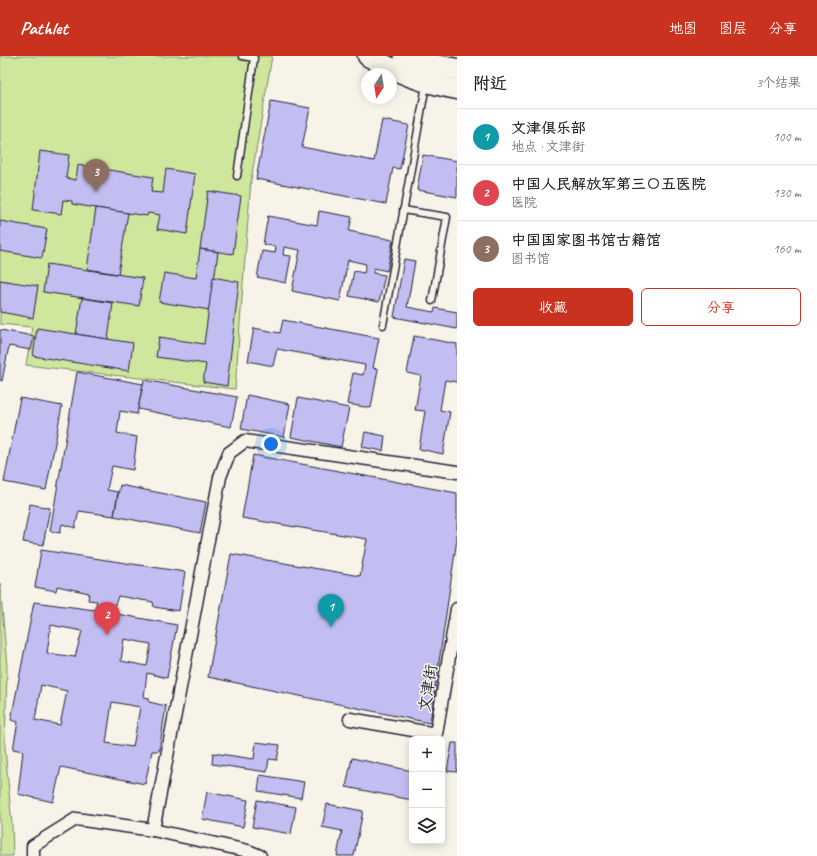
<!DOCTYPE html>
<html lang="zh">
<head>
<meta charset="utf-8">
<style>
	:root { --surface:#fff; --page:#f6f6f6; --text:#222; --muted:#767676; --line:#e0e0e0; --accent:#c8321e }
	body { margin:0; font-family:Caveat,"LXGW WenKai TC",sans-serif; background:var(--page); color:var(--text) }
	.controls { position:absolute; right:12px; bottom:12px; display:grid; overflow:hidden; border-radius:6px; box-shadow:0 2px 10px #0003 }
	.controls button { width:36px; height:36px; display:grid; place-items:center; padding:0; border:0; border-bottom:1px solid var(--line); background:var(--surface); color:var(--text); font:20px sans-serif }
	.compass { position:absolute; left:361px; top:12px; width:36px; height:36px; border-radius:50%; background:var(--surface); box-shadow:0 2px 10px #0003; rotate:192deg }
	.you { position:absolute; left:271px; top:388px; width:14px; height:14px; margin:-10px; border:3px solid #fff; border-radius:50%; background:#1a73e8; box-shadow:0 0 0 6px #1a73e833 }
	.badge { display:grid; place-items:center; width:26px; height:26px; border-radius:50%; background:var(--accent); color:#fff; font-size:13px; font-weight:700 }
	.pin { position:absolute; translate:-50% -33px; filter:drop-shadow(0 1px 2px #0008) }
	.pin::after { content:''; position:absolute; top:21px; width:14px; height:12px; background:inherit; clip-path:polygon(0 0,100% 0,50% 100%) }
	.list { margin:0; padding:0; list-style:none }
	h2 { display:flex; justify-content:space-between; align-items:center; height:52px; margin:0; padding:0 16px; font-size:17px }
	h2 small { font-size:13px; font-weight:400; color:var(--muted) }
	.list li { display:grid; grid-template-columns:26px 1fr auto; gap:12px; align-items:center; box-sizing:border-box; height:56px; padding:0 16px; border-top:1px solid var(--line) }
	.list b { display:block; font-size:15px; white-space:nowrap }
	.list p { margin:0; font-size:13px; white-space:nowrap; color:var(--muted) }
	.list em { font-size:13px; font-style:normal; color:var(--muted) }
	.actions { display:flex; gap:8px; padding:12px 16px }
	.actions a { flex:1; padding:9px 0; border:1px solid var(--accent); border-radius:6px; text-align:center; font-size:14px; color:var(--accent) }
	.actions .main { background:var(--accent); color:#fff }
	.icon { flex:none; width:22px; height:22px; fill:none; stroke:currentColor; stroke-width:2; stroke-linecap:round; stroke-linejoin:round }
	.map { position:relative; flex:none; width:457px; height:800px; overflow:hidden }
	header { display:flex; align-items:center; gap:24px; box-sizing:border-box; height:56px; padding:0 20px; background:var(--accent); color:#fff }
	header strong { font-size:19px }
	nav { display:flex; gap:22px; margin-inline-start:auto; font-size:14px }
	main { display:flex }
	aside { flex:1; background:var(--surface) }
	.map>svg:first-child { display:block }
	.green { fill:#cfe79c; stroke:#78846c }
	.building { fill:#c3bef1; stroke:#22223b; fill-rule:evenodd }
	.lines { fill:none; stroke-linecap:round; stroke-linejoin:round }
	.lane-casing { stroke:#22223b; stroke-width:9 }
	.street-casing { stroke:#22223b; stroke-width:15 }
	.primary-casing { stroke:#22223b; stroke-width:23 }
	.lane { stroke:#f7f3e8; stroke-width:6 }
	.street { stroke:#f7f3e8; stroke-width:12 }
	.primary { stroke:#f7f3e8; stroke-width:20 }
	.labels { text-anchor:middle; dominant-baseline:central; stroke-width:3; stroke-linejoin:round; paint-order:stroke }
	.street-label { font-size:16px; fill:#22223b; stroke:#f7f3e8 }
</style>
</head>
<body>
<header>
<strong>Pathlet</strong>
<nav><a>地图</a><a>图层</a><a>分享</a></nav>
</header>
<main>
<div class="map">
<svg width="457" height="800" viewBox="0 0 457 800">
	<rect width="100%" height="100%" fill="#f7f3e8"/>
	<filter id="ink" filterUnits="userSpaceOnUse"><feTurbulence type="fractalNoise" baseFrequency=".025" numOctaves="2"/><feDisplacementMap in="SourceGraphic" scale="8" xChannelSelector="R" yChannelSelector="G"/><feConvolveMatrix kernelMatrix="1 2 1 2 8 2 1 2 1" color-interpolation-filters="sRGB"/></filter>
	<g filter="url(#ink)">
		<g class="green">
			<path d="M0,0H272L251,124L235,333L26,309L32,271L0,268Z"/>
			<path d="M0,527L7,611L5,692L12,769L13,800H0Z"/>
		</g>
		<g class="building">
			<path d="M271,45L310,52L302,91L374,105L382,64L409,69L400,113L393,112L386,148L256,123Z"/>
			<path d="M40,95L69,99L66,122L76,124L78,109L153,121L151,136L163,137L166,113L195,118L187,178L157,173L160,159L148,157L147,160L96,152L72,148V145L63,144L61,158L33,154Z"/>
			<path d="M423,99L457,105V141L417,134Z"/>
			<path d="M208,135L241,140L233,198L200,193Z"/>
			<path d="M96,152L128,157L118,218L87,213Z"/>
			<path d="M319,155L352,161L349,175L393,184L387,215L374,212L373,217L385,219L379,246L349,240L354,215L364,217L366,208L348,204L340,245L292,235L300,194L284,191L283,199L291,200L286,227L257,221L262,195L275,197L276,191L263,188L268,160L317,169Z"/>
			<path d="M0,165L47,173L42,202L0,195Z"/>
			<path d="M200,193L218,196L210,254L159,246L164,217L196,222Z"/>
			<path d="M404,203L415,205L407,251L434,256L435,252L457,256V273L394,261Z"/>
			<path d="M47,208L143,222L139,250L43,236Z"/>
			<path d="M213,221L239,226L227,330L203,326L206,308L156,301L159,281L204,288Z"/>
			<path d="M0,224L38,230L33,262L0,256Z"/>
			<path d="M82,242L113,247L108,283L76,278Z"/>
			<path d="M283,264L379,282L373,312L378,313L371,352L347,348L353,317L363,319L365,309L277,293L273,310L248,305L254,272L280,277Z"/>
			<path d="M37,272L133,287L129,315L33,300Z"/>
			<path d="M0,274L34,280L31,294L9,290L2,325L0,324Z"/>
			<path d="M414,280L457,288V326L445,324L440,354L450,356L443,398L419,393L425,355L415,354L421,320L407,317Z"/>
			<path d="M77,316L143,328L137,358L120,355L117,377L137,381L133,414L112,410L107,434L118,436L114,460L79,455L75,472L62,468L60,477L50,475Z"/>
			<path d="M144,324L237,341L231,371L138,353Z"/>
			<path d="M247,339L290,348L284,381L241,373Z"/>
			<path d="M20,342L62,350L46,434L4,426Z"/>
			<path d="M298,342L349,352L341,391L291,381Z"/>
			<path d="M365,376L385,380L383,395L362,391Z"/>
			<path d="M253,399L457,437V483L430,667L208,621L231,498L360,520L367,483L242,462Z"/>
			<path d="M120,429L206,446L200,477L114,460Z"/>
			<path d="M30,448L50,452L43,489L23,486Z"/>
			<path d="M41,494L185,516L179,555L154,551L153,546L118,540L115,549L106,547V556L177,569L167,622L147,617L144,641L149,642V646L166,650L159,695H152L145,728L61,711L53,746L18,738L23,695L13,693L18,666L11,664L34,546L95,554L97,545L88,544L89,537L57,530L56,535L35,531ZM51,569L82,575L75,601L47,597ZM124,583L151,588L147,610L121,605ZM41,629L67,635L60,669L35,664ZM112,646L140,651L133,691L106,687Z"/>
			<path d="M256,686L280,689L277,704L269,703L267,716L212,708L213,697L254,703Z"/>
			<path d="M452,687H457V716L447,715Z"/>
			<path d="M352,702L412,715V744L346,731Z"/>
			<path d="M260,719L304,726L301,742L258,735Z"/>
			<path d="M207,736L248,744L243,771L202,763Z"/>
			<path d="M257,744L296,751L291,778L252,771Z"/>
			<path d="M327,748L363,755L354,800H337L342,775L322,771Z"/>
		</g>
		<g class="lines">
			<defs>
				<g id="lane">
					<path d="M237,120L254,2L242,0"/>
					<path d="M403,154L447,161L432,245"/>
					<path d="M383,269L426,29"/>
				</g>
				<g id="street">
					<path d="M350,663L436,678L457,553"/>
					<path d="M153,774L248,795L260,800"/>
					<path d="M33,800V790L76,763L153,774L220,421L229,397L245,385L457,416"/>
				</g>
				<g id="primary">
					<path d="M368,0C400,18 421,26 457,33"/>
					<path d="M404,0L421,6L457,13"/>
				</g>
			</defs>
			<use href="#lane" class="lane-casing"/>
			<use href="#street" class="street-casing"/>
			<use href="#primary" class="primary-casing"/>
			<use href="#lane" class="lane"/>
			<use href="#street" class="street"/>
			<use href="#primary" class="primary"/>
		</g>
	</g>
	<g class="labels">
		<g class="street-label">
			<text transform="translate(428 632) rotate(-81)">文津街</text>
		</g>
	</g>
</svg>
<div class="controls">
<button>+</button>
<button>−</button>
<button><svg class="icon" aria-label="layers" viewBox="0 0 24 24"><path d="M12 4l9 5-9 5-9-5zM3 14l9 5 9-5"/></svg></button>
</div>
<svg class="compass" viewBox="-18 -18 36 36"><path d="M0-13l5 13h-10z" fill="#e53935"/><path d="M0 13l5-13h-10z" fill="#767676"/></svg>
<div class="you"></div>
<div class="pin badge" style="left:331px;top:571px;background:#0f9aa8">1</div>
<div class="pin badge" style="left:107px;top:579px;background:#e0444e">2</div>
<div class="pin badge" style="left:96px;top:136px;background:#8d6e63">3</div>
</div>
<aside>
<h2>附近<small>3个结果</small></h2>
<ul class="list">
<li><span class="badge" style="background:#0f9aa8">1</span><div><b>文津俱乐部</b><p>地点 · 文津街</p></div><em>100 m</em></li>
<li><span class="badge" style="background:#e0444e">2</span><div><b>中国人民解放军第三〇五医院</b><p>医院</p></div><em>130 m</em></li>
<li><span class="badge" style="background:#8d6e63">3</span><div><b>中国国家图书馆古籍馆</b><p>图书馆</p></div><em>160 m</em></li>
</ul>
<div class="actions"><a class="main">收藏</a><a>分享</a></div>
</aside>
</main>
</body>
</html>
